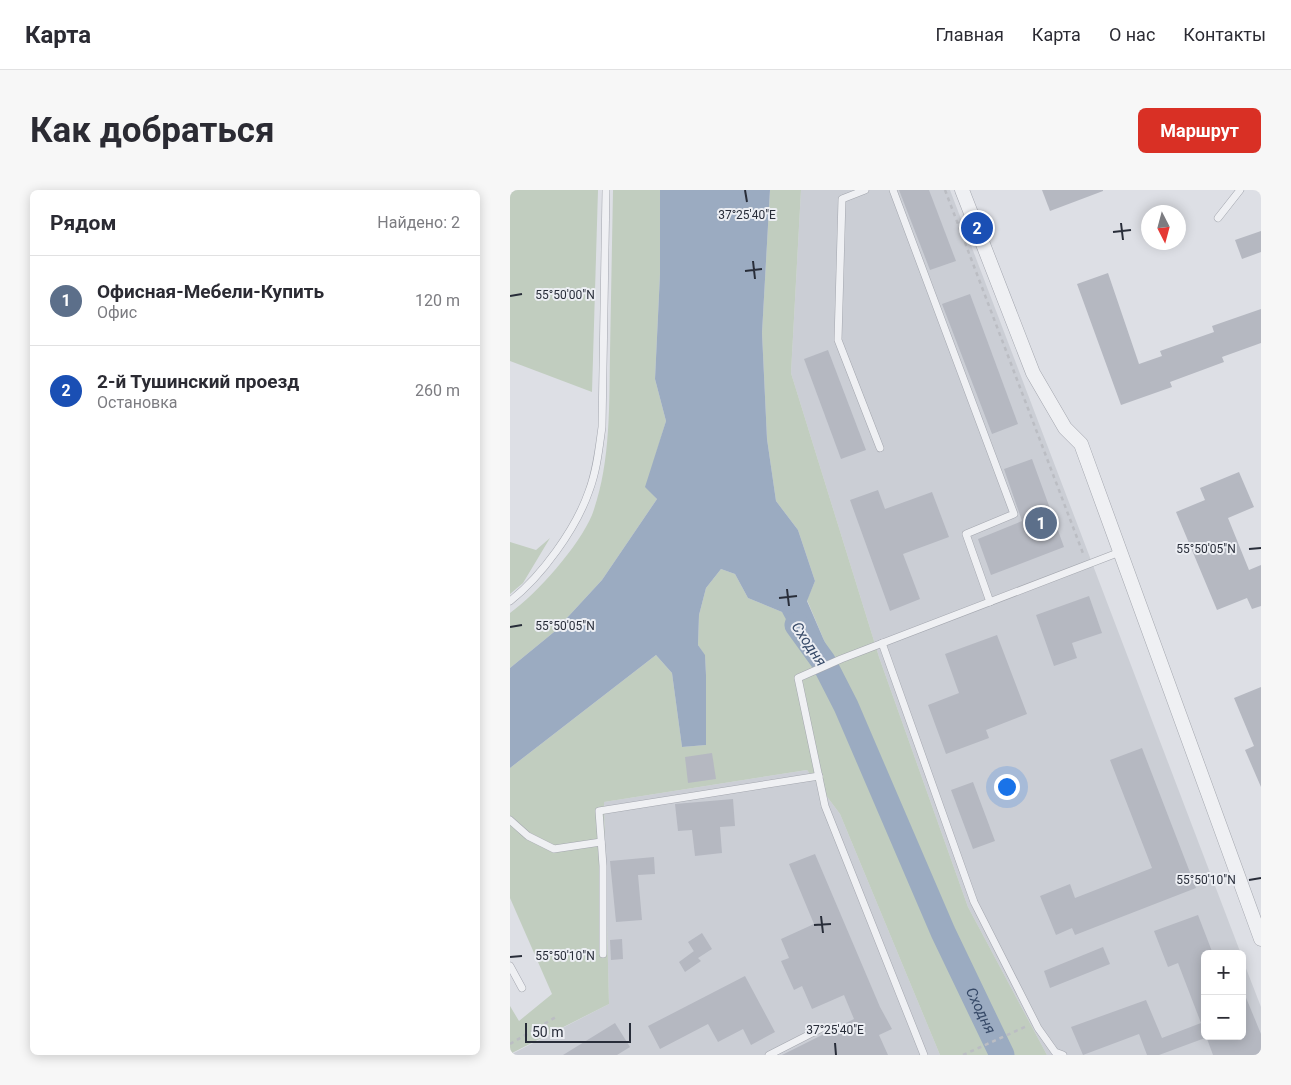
<!DOCTYPE html>
<html lang="ru">
<head>
<meta charset="utf-8">
<style>
	:root { --surface:#fff; --page:#f7f7f7; --text:#2b2b33; --muted:#7c7c81; --line:#e1e1e2; --accent:#d93025 }
	body { margin:0; font-family:Roboto,sans-serif; background:var(--page); color:var(--text) }
	.controls { position:absolute; right:15px; bottom:15px; display:grid; overflow:hidden; border-radius:8px; box-shadow:0 2px 12px #0003 }
	.controls button { width:45px; height:45px; display:grid; place-items:center; padding:0; border:0; border-bottom:1px solid var(--line); background:var(--surface); color:var(--text); font:25px sans-serif }
	.compass { position:absolute; left:631px; top:15px; width:45px; height:45px; border-radius:50%; background:var(--surface); box-shadow:0 2px 12px #0003; rotate:174deg }
	.scale { position:absolute; left:15px; bottom:12px; width:106px; box-sizing:border-box; padding-left:5px; border:2px solid #282d39; border-top:0; font-size:14px; line-height:18px; white-space:nowrap; color:#282d39; -webkit-text-stroke:4px #eceef3; paint-order:stroke }
	.you { position:absolute; left:496px; top:596px; width:18px; height:18px; margin:-12px; border:4px solid #fff; border-radius:50%; background:#1a73e8; box-shadow:0 0 0 8px #1a73e833 }
	.badge { display:grid; place-items:center; width:32px; height:32px; border-radius:50%; background:var(--accent); color:#fff; font-size:16px; font-weight:700 }
	.pin { position:absolute; translate:-50% -50%; border:2px solid #fff; box-shadow:0 1px 5px #0006 }
	.list { margin:0; padding:0; list-style:none }
	h2 { display:flex; justify-content:space-between; align-items:center; height:65px; margin:0; padding:0 20px; font-size:21px }
	h2 small { font-size:16px; font-weight:400; color:var(--muted) }
	.list li { display:grid; grid-template-columns:32px 1fr auto; gap:15px; align-items:center; box-sizing:border-box; height:90px; padding:0 20px; border-top:1px solid var(--line) }
	.list b { display:block; font-size:19px; white-space:nowrap }
	.list p { margin:0; font-size:16px; white-space:nowrap; color:var(--muted) }
	.list em { font-size:16px; font-style:normal; color:var(--muted) }
	.map { position:relative; flex:none; width:751px; height:865px; overflow:hidden; border-radius:8px }
	header { display:flex; align-items:center; gap:30px; box-sizing:border-box; height:70px; padding:0 25px; background:var(--surface); border-bottom:1px solid var(--line) }
	header strong { font-size:24px }
	nav { display:flex; gap:28px; margin-inline-start:auto; font-size:18px }
	.intro { display:flex; align-items:center; justify-content:space-between; box-sizing:border-box; height:120px; padding:0 30px }
	h1 { margin:0; font-size:35px }
	.button { padding:12px 22px; border-radius:8px; background:var(--accent); color:#fff; font-size:18px; font-weight:700 }
	main { display:flex; gap:30px; padding:0 30px }
	aside { flex:1; background:var(--surface); border-radius:8px; box-shadow:0 2px 12px #0003 }
	.map>svg:first-child { display:block }
	.built { fill:#cbced5 }
	.green { fill:#c1cdbf }
	.water { fill:#9babc1 }
	.lines { fill:none; stroke-linecap:round; stroke-linejoin:round }
	.river { stroke:#9babc1; stroke-width:25 }
	.building { fill:#b5b8c1 }
	.service-casing { stroke:#a3a6ae; stroke-width:8 }
	.minor-casing { stroke:#a3a6ae; stroke-width:15 }
	.path { stroke:#bbbdc3; stroke-width:2.5; stroke-dasharray:4 4; stroke-linecap:butt }
	.service { stroke:#eff0f3; stroke-width:7 }
	.minor { stroke:#eff0f3; stroke-width:14 }
	.ticks { fill:none; stroke:#282d39; stroke-width:2 }
	.labels { text-anchor:middle; dominant-baseline:central; stroke-width:4; stroke-linejoin:round; paint-order:stroke }
	.water-label { font-size:15px; font-style:italic; fill:#374a68; stroke:#eceef3 }
	.ticks-label { font-size:12px; text-anchor:middle; fill:#282d39; stroke:#eceef3; stroke-width:4; stroke-linejoin:round; paint-order:stroke }
</style>
</head>
<body>
<header>
<strong>Карта</strong>
<nav><a>Главная</a><a>Карта</a><a>О нас</a><a>Контакты</a></nav>
</header>
<div class="intro"><h1>Как добраться</h1><a class="button">Маршрут</a></div>
<main>
<aside>
<h2>Рядом<small>Найдено: 2</small></h2>
<ul class="list">
<li><span class="badge" style="background:#5c6f8a">1</span><div><b>Офисная-Мебели-Купить</b><p>Офис</p></div><em>120 m</em></li>
<li><span class="badge" style="background:#1a4fb4">2</span><div><b>2-й Тушинский проезд</b><p>Остановка</p></div><em>260 m</em></li>
</ul>
</aside>
<div class="map">
<svg width="751" height="865" viewBox="0 0 751 865">
	<rect width="100%" height="100%" fill="#dddfe5"/>
	<g class="built">
		<path d="M291,0H440L731,764H695V846H732V768L751,817V865H537L458,717L369,467L281,183Z"/>
		<path d="M297,580L330,624L430,865H0L99,814L94,612Z"/>
	</g>
	<g class="green">
		<path d="M0,0H88L82,202L0,171Z"/>
		<path d="M103,0H150V84L145,189L156,231L136,297L147,309L92,390L44,442L0,478V423C27,404 69,356 82,325C101,274 99,216 100,163C101,109 102,54 103,0Z"/>
		<path d="M260,0H291L281,183L369,467L458,717L537,865H430L330,624L297,580L94,612L99,814L0,864V816L9,831L42,804L0,708V578L146,465L162,483L172,557L196,555V485L195,466L188,455L189,425L196,398L211,379L225,384L238,408L272,422L316,455L297,410L305,391L288,340L266,311L257,249L252,143Z"/>
		<path d="M40,348L13,393L0,404V352L26,360Z"/>
	</g>
	<path class="water" d="M150,0H260L252,143L257,249L266,311L288,340L305,391L297,411L316,455L297,468L272,422L238,408L225,384L211,379L196,398L189,425L188,455L195,465L196,485V555L172,557L162,483L146,465L0,578V478L44,442L92,390L147,309L135,297L156,231L145,189L150,84Z"/>
	<g class="lines">
		<path class="river" id="s1" d="M287,435L313,471L336,516L433,742L492,865"/>
	</g>
	<g class="building">
		<path d="M389,0H419L446,71L420,80Z"/>
		<path d="M532,0H593V1L540,21Z"/>
		<path d="M751,41V62L732,69L725,50Z"/>
		<path d="M598,83L629,174L652,166L650,161L704,142L702,136L751,119V153L712,167L714,172L660,192L662,197L611,215L567,94Z"/>
		<path d="M460,104L508,234L482,244L432,114Z"/>
		<path d="M318,160L356,260L331,269L294,169Z"/>
		<path d="M522,269L554,357L481,385L468,349L512,331L494,279Z"/>
		<path d="M729,282L744,317L718,328L739,380L751,375V416L742,419L737,408L707,420L666,322L695,310L690,298Z"/>
		<path d="M368,300L375,319L422,302L439,347L393,364L410,409L380,421L340,310Z"/>
		<path d="M579,406L592,443L562,453L567,468L544,476L526,425Z"/>
		<path d="M487,445L517,524L476,540L479,548L436,564L418,515L449,503L435,464Z"/>
		<path d="M751,497V597L735,560L744,556L724,508Z"/>
		<path d="M632,558L686,698L565,745L562,738L546,745L530,706L560,694L565,708L642,678L600,570Z"/>
		<path d="M202,563L206,589L178,593L175,567Z"/>
		<path d="M463,592L485,651L463,659L441,600Z"/>
		<path d="M223,609L225,636L210,637L212,663L185,666L182,640L168,641L165,614Z"/>
		<path d="M305,664L370,817L382,839L369,845L378,865H272L344,829L334,805L302,819L292,796L284,800L271,771L279,768L271,749L304,734L279,674Z"/>
		<path d="M144,667L145,684L128,685L132,730L106,732L100,671Z"/>
		<path d="M688,725L703,764H695V848L649,865H637L629,844L573,865L561,837L636,810L652,848L691,833L668,773L658,777L644,741Z"/>
		<path d="M192,743L202,759L188,768L191,771L175,782L169,772L184,761L185,763L178,752Z"/>
		<path d="M112,749L113,769L101,770L100,750Z"/>
		<path d="M593,757L600,774L540,798L534,781Z"/>
		<path d="M235,786L265,842L241,855L233,839L208,852L198,834L150,859L138,836Z"/>
		<path d="M732,798L751,844V865H703L696,846H732Z"/>
		<path d="M105,833L120,857L107,865H53Z"/>
	</g>
	<g class="lines">
		<defs>
			<g id="service">
				<path d="M355,0L332,9L328,150L370,258"/>
				<path d="M383,0L504,324L456,344L480,412"/>
				<path d="M708,28L730,0"/>
				<path d="M0,411C31,387 66,339 79,301C87,280 89,258 92,237L96,0"/>
				<path d="M372,453L464,712L528,838L545,862L553,865"/>
				<path d="M0,630L18,646L44,659L91,652"/>
				<path d="M93,764V676L89,621L309,586"/>
				<path d="M0,776L12,798"/>
				<path d="M259,865L312,838"/>
				<path d="M414,865L315,616L288,488L331,469L610,362"/>
			</g>
			<path id="minor" d="M452,0L523,183L555,238L571,254L751,749"/>
		</defs>
		<use href="#service" class="service-casing"/>
		<use href="#minor" class="minor-casing"/>
		<g class="path">
			<path d="M435,0L574,366"/>
			<path d="M0,854L46,827"/>
			<path d="M453,865L517,836"/>
		</g>
		<use href="#service" class="service"/>
		<use href="#minor" class="minor"/>
	</g>
	<path class="ticks" d="M235,0L237,12M611,33L613,50M603,42L621,40M243,71L245,89M235,81L252,79M0,106L12,104M739,359L751,358M277,399L279,416M269,408L287,406M0,437L12,435M739,690L751,688M311,726L313,743M304,735L321,734M0,767L12,766M325,853L326,865"/>
	<g class="labels">
		<g class="water-label">
			<text transform="translate(299 454) rotate(56)">Сходня</text>
			<text stroke="none"><textPath href="#s1" startOffset="428">Сходня</textPath></text>
		</g>
	</g>
	<g class="ticks-label">
		<text x="237" y="29">37°25'40"E</text>
		<text x="55" y="109">55°50'00"N</text>
		<text x="696" y="363">55°50'05"N</text>
		<text x="55" y="440">55°50'05"N</text>
		<text x="696" y="694">55°50'10"N</text>
		<text x="55" y="770">55°50'10"N</text>
		<text x="325" y="844">37°25'40"E</text>
	</g>
</svg>
<div class="controls">
<button>+</button>
<button>−</button>
</div>
<svg class="compass" viewBox="-18 -18 36 36"><path d="M0-13l5 13h-10z" fill="#e53935"/><path d="M0 13l5-13h-10z" fill="#7c7c81"/></svg>
<div class="scale">50 m</div>
<div class="you"></div>
<div class="pin badge" style="left:531px;top:333px;background:#5c6f8a">1</div>
<div class="pin badge" style="left:467px;top:38px;background:#1a4fb4">2</div>
</div>
</main>
</body>
</html>
